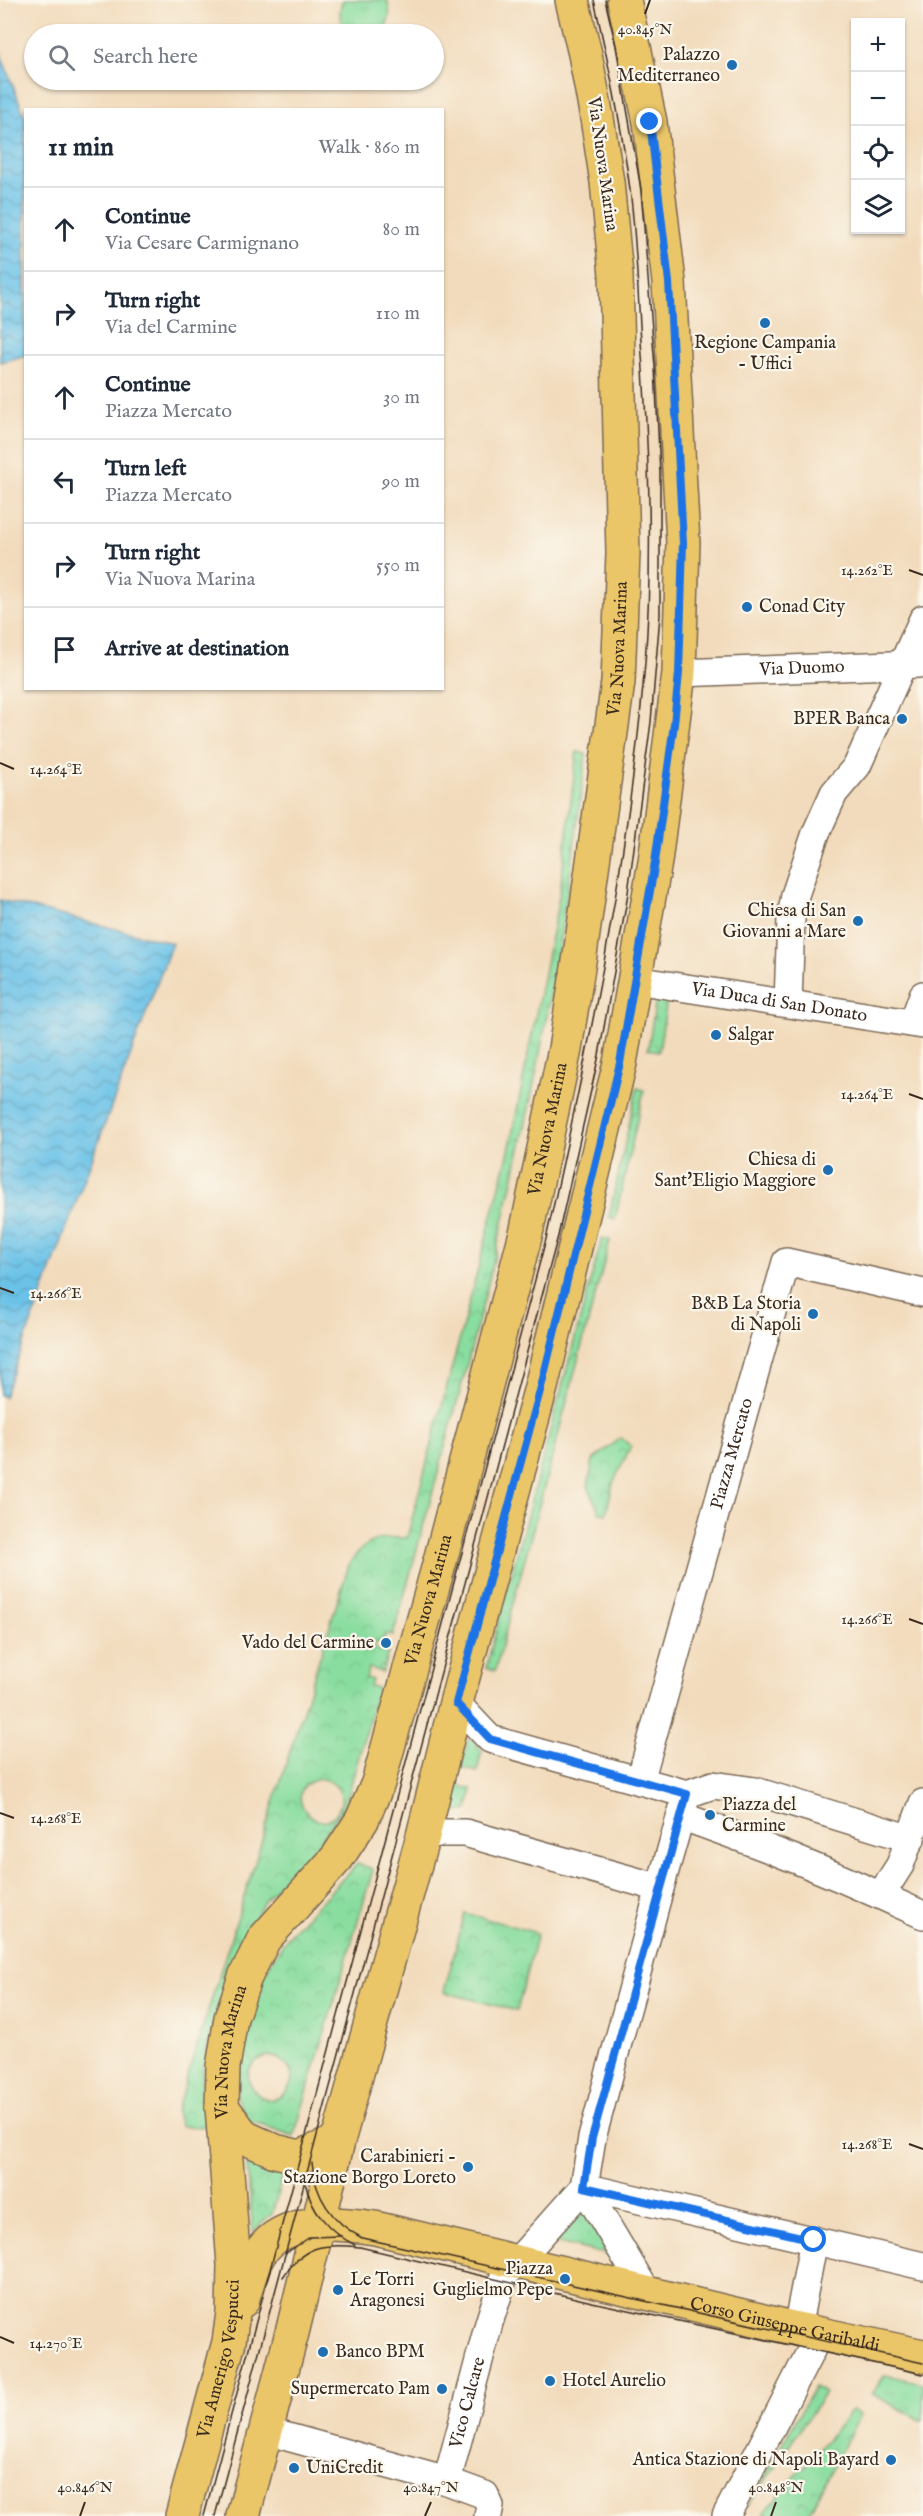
<!DOCTYPE html>
<html lang="en">
<head>
<meta charset="utf-8">
<style>
	:root { --surface:#fff; --page:#f6f6f7; --text:#1f2937; --muted:#747a83; --line:#e0e1e3 }
	body { margin:0; font-family:"IM FELL English",serif; background:var(--page); color:var(--text) }
	.controls { position:absolute; right:18px; top:18px; display:grid; overflow:hidden; border-radius:0px; box-shadow:0 2px 4px #0004 }
	.controls button { width:54px; height:54px; display:grid; place-items:center; padding:0; border:0; border-bottom:2px solid var(--line); background:var(--surface); color:var(--text); font:30px sans-serif }
	.stop { position:absolute; width:18px; height:18px; margin:-14px; border:4px solid #1a73e8; border-radius:50%; background:#fff }
	.stop.end { background:#1a73e8; border-color:#fff; box-shadow:0 2px 6px #0008 }
	.list { margin:0; padding:0; list-style:none }
	h2 { display:flex; justify-content:space-between; align-items:center; height:78px; margin:0; padding:0 24px; font-size:26px }
	h2 small { font-size:20px; font-weight:400; color:var(--muted) }
	.list li { display:grid; grid-template-columns:39px 1fr auto; gap:18px; align-items:center; box-sizing:border-box; height:84px; padding:0 24px; border-top:2px solid var(--line) }
	.list b { display:block; font-size:22px; white-space:nowrap }
	.list p { margin:0; font-size:20px; white-space:nowrap; color:var(--muted) }
	.list em { font-size:20px; font-style:normal; color:var(--muted) }
	.icon { flex:none; width:33px; height:33px; fill:none; stroke:currentColor; stroke-width:2; stroke-linecap:round; stroke-linejoin:round }
	.map { position:relative; flex:none; width:923px; height:2516px; overflow:hidden }
	.search { position:absolute; background:var(--surface); box-shadow:0 2px 4px #0004; left:24px; top:24px; width:420px; height:66px; display:flex; align-items:center; gap:15px; box-sizing:border-box; padding:0 21px; border-radius:33px; color:var(--muted); font-size:22px }
	.panel { position:absolute; background:var(--surface); box-shadow:0 2px 4px #0004; left:24px; top:108px; width:420px; height:582px; border-radius:0px }
	.map>svg:first-child { display:block }
	.grass { fill:url(#grass-tufts); stroke:#62845e; stroke-width:1.5 }
	.park { fill:url(#park-crowns); stroke:#62845e; stroke-width:1.5; fill-rule:evenodd }
	.water { fill:url(#water-waves); stroke:#537683; stroke-width:1.5 }
	.lines { fill:none; stroke-linecap:round; stroke-linejoin:round }
	.minor-casing { stroke:#7b6855; stroke-width:30 }
	.major-casing { stroke:#7b6855; stroke-width:36 }
	.minor { stroke:#fff; stroke-width:27 }
	.major { stroke:#eac669; stroke-width:33 }
	.tram { stroke:#3b2a1e; stroke-width:1.5 }
	.route { stroke:#1a73e8; stroke-width:8 }
	.ticks { fill:none; stroke:#3b2a1e; stroke-width:2 }
	.poi-dot { fill:#1f6fb2; stroke:#fbf7ec; stroke-width:2 }
	.labels { text-anchor:middle; dominant-baseline:central; stroke-width:4.5; stroke-linejoin:round; paint-order:stroke }
	.poi-label { font-size:18px; fill:#3b2a1e; stroke:#fbf7ec; text-anchor:end }
	.street-label { font-size:18px; fill:#3b2a1e; stroke:#fbf7ec }
	.ticks-label { font-size:15px; text-anchor:middle; fill:#3b2a1e; stroke:#fbf7ec; stroke-width:4.5; stroke-linejoin:round; paint-order:stroke }
</style>
</head>
<body>
<div class="map">
<svg width="923" height="2516" viewBox="0 0 923 2516">
	<defs>
		<pattern id="grass-tufts" width="24" height="20" patternUnits="userSpaceOnUse" patternTransform="scale(1.5)"><rect width="24" height="20" fill="#89dd9f"/><path d="M3 7l-1-3M5 7V3M7 7l1-3M15 17l-1-3M17 17v-4M19 17l1-3" fill="none" stroke="#77be88"/></pattern>
		<pattern id="park-crowns" width="20" height="18" patternUnits="userSpaceOnUse" patternTransform="scale(1.5)"><rect width="20" height="18" fill="#89dd9f"/><path d="M2 6a3 3 0 1 1 6 0M12 15a3 3 0 1 1 6 0" fill="none" stroke="#77be88"/></pattern>
		<pattern id="water-waves" width="16" height="10" patternUnits="userSpaceOnUse" patternTransform="scale(1.5)"><rect width="16" height="10" fill="#6bc2e8"/><path d="M0 5q4-4 8 0t8 0" fill="none" stroke="#599ebb"/></pattern>
	</defs>
	<rect width="100%" height="100%" fill="#fbf7ec"/>
	<filter id="ink" filterUnits="userSpaceOnUse"><feTurbulence type="fractalNoise" baseFrequency=".0167" numOctaves="2"/><feDisplacementMap in="SourceGraphic" scale="12" xChannelSelector="R" yChannelSelector="G"/><feConvolveMatrix kernelMatrix="1 2 1 2 8 2 1 2 1" color-interpolation-filters="sRGB"/></filter>
	<filter id="wash" filterUnits="userSpaceOnUse"><feTurbulence type="fractalNoise" baseFrequency=".008" numOctaves="4" result="noise"/><feDisplacementMap in="SourceGraphic" scale="24" xChannelSelector="R" yChannelSelector="G"/><feGaussianBlur stdDeviation="1.35" result="paint"/><feColorMatrix in="noise" values="0 0 0 0 0 0 0 0 0 0 0 0 0 0 0 0 0 1.4 0 .05"/><feComposite in="paint" operator="in"/></filter>
	<g filter="url(#wash)">
		<rect width="100%" height="100%" fill="#f2dbbc"/>
		<g class="grass">
			<path d="M343,0H387C392,14 390,25 379,34H352C340,26 337,13 343,0Z"/>
			<path d="M885,2375L923,2383V2421L872,2394Z"/>
		</g>
		<g class="park">
			<path d="M577,752L586,754C570,888 549,1021 519,1153C483,1315 437,1476 393,1636L385,1634L383,1643L376,1641L374,1648L388,1653L382,1672L369,1668L366,1678L372,1680L370,1686L378,1688L345,1806L314,1849L266,1898L234,1956L210,2034L202,2080L207,2127L180,2126L176,2112L349,1565C363,1540 380,1536 407,1538L509,1151L560,892ZM322,1779C337,1782 347,1796 338,1811C316,1844 275,1784 322,1779Z"/>
			<path d="M656,999L667,1000L659,1051L648,1049Z"/>
			<path d="M637,1088L644,1090L615,1219L609,1217Z"/>
			<path d="M602,1238L610,1240L495,1671L486,1668Z"/>
			<path d="M621,1438L631,1446L613,1483L606,1514L600,1513L588,1486L593,1460Z"/>
			<path d="M468,1739L474,1740L482,1750L477,1772L461,1767Z"/>
			<path d="M456,1785L472,1789L468,1810L449,1813Z"/>
			<path d="M358,1863L373,1870L294,2136L247,2120L237,2098L240,2055L254,1997L271,1962L288,1936ZM268,2056C284,2058 299,2073 288,2089C265,2122 224,2067 268,2056Z"/>
			<path d="M465,1913L537,1933L517,2011L444,1992Z"/>
			<path d="M246,2155L284,2171L272,2214L253,2232Z"/>
			<path d="M580,2204L613,2256L546,2240Z"/>
			<path d="M814,2387L825,2393L748,2506Z"/>
			<path d="M851,2410L860,2415L807,2516H769L763,2513L844,2420Z"/>
		</g>
		<g class="water">
			<path d="M0,52L25,117V356L0,362Z"/>
			<path d="M0,900L172,943L4,1397L0,1395Z"/>
		</g>
	</g>
	<g filter="url(#ink)">
		<g class="lines">
			<defs>
				<g id="minor">
					<path id="s1" d="M679,673L918,664"/>
					<path id="s2" d="M635,980L923,1025"/>
					<path d="M788,1003L791,918L795,895L816,833L834,793L857,766L923,619"/>
					<path d="M913,1023L923,995"/>
					<path d="M456,1703L490,1739L687,1794L713,1785L755,1791L911,1839"/>
					<path id="s3" d="M640,1781L786,1262L923,1293"/>
					<path d="M681,1816C763,1845 844,1878 923,1915"/>
					<path d="M423,1836L439,1833H465L660,1888L687,1794"/>
					<path d="M881,1895L900,1865L923,1803"/>
					<path d="M584,2187L923,2266"/>
					<path d="M584,2187L592,2138L660,1888"/>
					<path d="M584,2187L646,2291"/>
					<path d="M797,2329L814,2240"/>
					<path d="M266,2431L447,2481L485,2495L490,2506L488,2516"/>
					<path id="s4" d="M447,2481L489,2323L504,2276L584,2187"/>
					<path d="M726,2516L820,2333"/>
				</g>
				<g id="major">
					<path d="M222,2107L244,2137L275,2151L300,2157L338,2141"/>
					<path id="s5" d="M242,2301C247,2285 251,2266 260,2253C284,2216 338,2223 375,2228L797,2329L923,2356"/>
					<path id="s6" d="M182,2516L229,2342L233,2313L234,2265L222,2107L223,2067L231,2018L245,1977L264,1939L337,1858L362,1820L378,1783L440,1561L527,1229L565,1049L580,955L618,682L623,553L616,275L607,182L597,118L585,54L572,0"/>
					<path d="M243,2516L293,2329L338,2141L423,1836L456,1703L541,1387L620,1063L655,862L679,673L683,543L669,282L650,122L624,0"/>
				</g>
			</defs>
			<use href="#minor" class="minor-casing"/>
			<use href="#major" class="major-casing"/>
			<use href="#minor" class="minor"/>
			<use href="#major" class="major"/>
			<g class="tram">
				<path d="M312,2163C315,2197 332,2222 362,2238L923,2363"/>
				<path d="M305,2182C311,2210 329,2232 355,2245"/>
				<path d="M286,2253L310,2237L341,2236"/>
				<path d="M283,2277C304,2245 323,2243 360,2247L592,2302L923,2374"/>
				<path d="M204,2516L546,1239C589,1049 629,858 645,663C653,560 649,457 642,355C638,303 637,250 631,198C623,131 609,65 594,0"/>
				<path d="M215,2516L558,1236L599,1055L627,900L651,722L660,615V474L655,367L641,189L616,46L605,0"/>
			</g>
		</g>
	</g>
	<g class="lines" filter="url(#ink)">
		<path class="route" d="M650,122L669,282L683,543L679,673L674,724L655,862L620,1063L541,1387L456,1703L490,1739L687,1794L592,2138L584,2187L814,2240"/>
	</g>
	<path class="ticks" d="M645,14L650,0M909,570L923,575M0,763L14,769M909,1094L923,1099M0,1288L14,1293M909,1619L923,1624M0,1813L14,1818M909,2144L923,2149M0,2337L14,2343M80,2516L85,2502M425,2516L431,2502M771,2516L776,2502"/>
	<g class="poi-dot">
		<circle cx="732" cy="65" r="6"/>
		<circle cx="765" cy="323" r="6"/>
		<circle cx="747" cy="607" r="6"/>
		<circle cx="902" cy="719" r="6"/>
		<circle cx="858" cy="921" r="6"/>
		<circle cx="716" cy="1035" r="6"/>
		<circle cx="828" cy="1170" r="6"/>
		<circle cx="813" cy="1314" r="6"/>
		<circle cx="386" cy="1643" r="6"/>
		<circle cx="710" cy="1815" r="6"/>
		<circle cx="468" cy="2167" r="6"/>
		<circle cx="565" cy="2279" r="6"/>
		<circle cx="338" cy="2290" r="6"/>
		<circle cx="323" cy="2352" r="6"/>
		<circle cx="550" cy="2381" r="6"/>
		<circle cx="442" cy="2389" r="6"/>
		<circle cx="891" cy="2460" r="6"/>
		<circle cx="294" cy="2468" r="6"/>
	</g>
	<g class="labels">
		<g class="poi-label">
			<text x="720" y="55">Palazzo<tspan x="720" dy="21">Mediterraneo</tspan></text>
			<text x="765" y="343" text-anchor="middle">Regione Campania<tspan x="765" dy="21">- Uffici</tspan></text>
			<text x="759" y="607" text-anchor="start">Conad City</text>
			<text x="890" y="719">BPER Banca</text>
			<text x="846" y="911">Chiesa di San<tspan x="846" dy="21">Giovanni a Mare</tspan></text>
			<text x="728" y="1035" text-anchor="start">Salgar</text>
			<text x="816" y="1160">Chiesa di<tspan x="816" dy="21">Sant'Eligio Maggiore</tspan></text>
			<text x="801" y="1304">B&amp;B La Storia<tspan x="801" dy="21">di Napoli</tspan></text>
			<text x="374" y="1643">Vado del Carmine</text>
			<text x="722" y="1805" text-anchor="start">Piazza del<tspan x="722" dy="21">Carmine</tspan></text>
			<text x="456" y="2157">Carabinieri -<tspan x="456" dy="21">Stazione Borgo Loreto</tspan></text>
			<text x="553" y="2269">Piazza<tspan x="553" dy="21">Guglielmo Pepe</tspan></text>
			<text x="350" y="2280" text-anchor="start">Le Torri<tspan x="350" dy="21">Aragonesi</tspan></text>
			<text x="335" y="2352" text-anchor="start">Banco BPM</text>
			<text x="562" y="2381" text-anchor="start">Hotel Aurelio</text>
			<text x="430" y="2389">Supermercato Pam</text>
			<text x="879" y="2460">Antica Stazione di Napoli Bayard</text>
			<text x="306" y="2468" text-anchor="start">UniCredit</text>
		</g>
		<g class="street-label">
			<text transform="translate(602 164) rotate(82)">Via Nuova Marina</text>
			<text stroke="none"><textPath href="#s6" startOffset="1948">Via Nuova Marina</textPath></text>
			<text stroke="none"><textPath href="#s1" startOffset="123">Via Duomo</textPath></text>
			<text stroke="none"><textPath href="#s2" startOffset="146">Via Duca di San Donato</textPath></text>
			<text stroke="none"><textPath href="#s6" startOffset="1462">Via Nuova Marina</textPath></text>
			<text stroke="none"><textPath href="#s3" startOffset="340">Piazza Mercato</textPath></text>
			<text stroke="none"><textPath href="#s6" startOffset="976">Via Nuova Marina</textPath></text>
			<text stroke="none"><textPath href="#s6" startOffset="472">Via Nuova Marina</textPath></text>
			<text stroke="none"><textPath href="#s5" startOffset="597">Corso Giuseppe Garibaldi</textPath></text>
			<text stroke="none"><textPath href="#s6" startOffset="162">Via Amerigo Vespucci</textPath></text>
			<text stroke="none"><textPath href="#s4" startOffset="81">Vico Calcare</textPath></text>
		</g>
	</g>
	<g class="ticks-label">
		<text x="645" y="34">40.845°N</text>
		<text x="867" y="575">14.262°E</text>
		<text x="56" y="774">14.264°E</text>
		<text x="867" y="1099">14.264°E</text>
		<text x="56" y="1298">14.266°E</text>
		<text x="867" y="1624">14.266°E</text>
		<text x="56" y="1823">14.268°E</text>
		<text x="867" y="2149">14.268°E</text>
		<text x="56" y="2348">14.270°E</text>
		<text x="85" y="2492">40.846°N</text>
		<text x="431" y="2492">40.847°N</text>
		<text x="776" y="2492">40.848°N</text>
	</g>
</svg>
<div class="controls">
<button>+</button>
<button>−</button>
<button><svg class="icon" aria-label="locate" viewBox="0 0 24 24"><circle cx="12" cy="12" r="6"/><path d="M12 2v4M12 18v4M2 12h4M18 12h4"/></svg></button>
<button><svg class="icon" aria-label="layers" viewBox="0 0 24 24"><path d="M12 4l9 5-9 5-9-5zM3 14l9 5 9-5"/></svg></button>
</div>
<div class="stop" style="left:814px;top:2240px"></div>
<div class="stop end" style="left:650px;top:122px"></div>
<div class="search"><svg class="icon" aria-label="search" viewBox="0 0 24 24"><circle cx="10" cy="10" r="6"/><path d="M15 15l6 6"/></svg>Search here</div>
<section class="panel">
<h2>11 min<small>Walk · 860 m</small></h2>
<ul class="list">
<li><svg class="icon" aria-label="ahead" viewBox="0 0 24 24"><path d="M12 20V5M6 11l6-6 6 6"/></svg><div><b>Continue</b><p>Via Cesare Carmignano</p></div><em>80 m</em></li>
<li><svg class="icon" aria-label="right" viewBox="0 0 24 24"><path d="M7 20v-9h11M14 6l5 5-5 5"/></svg><div><b>Turn right</b><p>Via del Carmine</p></div><em>110 m</em></li>
<li><svg class="icon" aria-label="ahead" viewBox="0 0 24 24"><path d="M12 20V5M6 11l6-6 6 6"/></svg><div><b>Continue</b><p>Piazza Mercato</p></div><em>30 m</em></li>
<li><svg class="icon" aria-label="left" viewBox="0 0 24 24"><path d="M17 20v-9H6M10 6l-5 5 5 5"/></svg><div><b>Turn left</b><p>Piazza Mercato</p></div><em>90 m</em></li>
<li><svg class="icon" aria-label="right" viewBox="0 0 24 24"><path d="M7 20v-9h11M14 6l5 5-5 5"/></svg><div><b>Turn right</b><p>Via Nuova Marina</p></div><em>550 m</em></li>
<li><svg class="icon" aria-label="arrive" viewBox="0 0 24 24"><path d="M6 21V4h12l-3 4 3 4H6"/></svg><div><b>Arrive at destination</b></div></li>
</ul>
</section>
</div>
</body>
</html>
